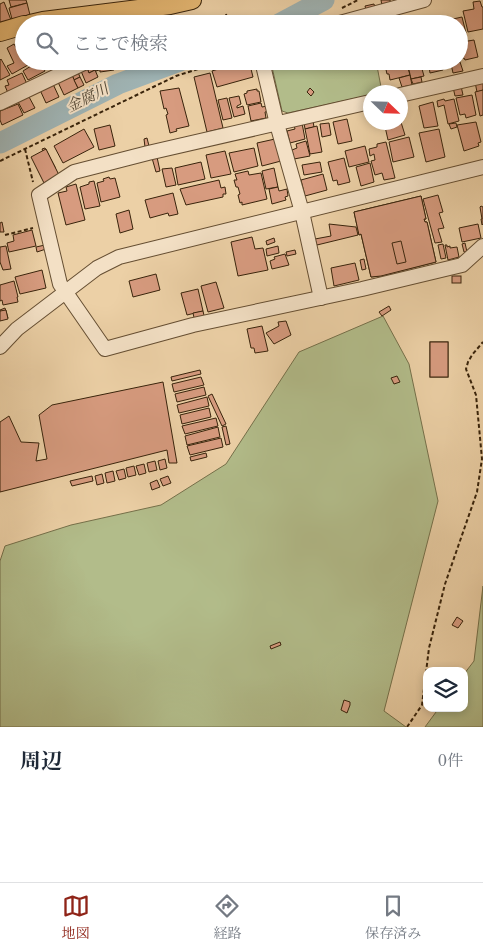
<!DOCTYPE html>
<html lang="ja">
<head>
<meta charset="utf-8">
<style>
	:root { --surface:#fff; --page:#f6f6f7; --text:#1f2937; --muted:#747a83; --line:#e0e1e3; --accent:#8f2418 }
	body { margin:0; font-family:"Old Standard TT","Noto Serif JP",serif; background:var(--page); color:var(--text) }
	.controls { position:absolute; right:15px; bottom:15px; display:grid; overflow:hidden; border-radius:10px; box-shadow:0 2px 8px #0003 }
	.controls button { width:45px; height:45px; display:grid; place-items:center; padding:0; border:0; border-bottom:1px solid var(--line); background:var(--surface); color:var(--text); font:25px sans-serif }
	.compass { position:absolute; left:363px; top:85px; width:45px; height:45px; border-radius:50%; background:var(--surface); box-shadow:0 2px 8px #0003; rotate:113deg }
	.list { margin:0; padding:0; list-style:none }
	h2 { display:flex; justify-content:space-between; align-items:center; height:65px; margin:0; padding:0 20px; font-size:21px }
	h2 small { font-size:16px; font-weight:400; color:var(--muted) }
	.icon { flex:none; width:28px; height:28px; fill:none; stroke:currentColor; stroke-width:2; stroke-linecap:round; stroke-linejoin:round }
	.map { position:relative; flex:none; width:483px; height:727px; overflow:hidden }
	.search { position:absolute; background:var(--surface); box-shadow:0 2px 8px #0003; left:15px; right:15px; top:15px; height:55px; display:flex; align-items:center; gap:12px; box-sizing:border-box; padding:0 18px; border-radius:28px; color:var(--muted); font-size:19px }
	.sheet { height:155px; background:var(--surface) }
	nav { display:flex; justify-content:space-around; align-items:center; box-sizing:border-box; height:70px; border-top:1px solid var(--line); background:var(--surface); font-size:14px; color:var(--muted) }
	nav a { display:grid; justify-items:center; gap:2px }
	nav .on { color:var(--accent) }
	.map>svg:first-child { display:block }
	.green { fill:#b2bc8a; stroke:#75704a }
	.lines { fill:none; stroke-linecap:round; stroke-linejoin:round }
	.river { stroke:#9fb3b3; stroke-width:21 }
	.building { fill:#d79b7f; stroke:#38230b; fill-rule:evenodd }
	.minor-casing { stroke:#654e32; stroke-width:16 }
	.major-casing { stroke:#38230b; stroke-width:20 }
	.path { stroke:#38230b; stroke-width:2; stroke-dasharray:4 2.5; stroke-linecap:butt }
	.minor { stroke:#f3e0c5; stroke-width:14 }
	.major { stroke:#e6b873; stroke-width:18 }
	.labels { text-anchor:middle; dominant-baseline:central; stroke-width:4; stroke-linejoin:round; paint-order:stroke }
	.water-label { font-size:15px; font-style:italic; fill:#524735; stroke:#f3e0c5 }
</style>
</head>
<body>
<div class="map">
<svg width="483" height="727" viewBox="0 0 483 727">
	<rect width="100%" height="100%" fill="#ecd0a6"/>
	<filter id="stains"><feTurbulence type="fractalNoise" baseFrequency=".004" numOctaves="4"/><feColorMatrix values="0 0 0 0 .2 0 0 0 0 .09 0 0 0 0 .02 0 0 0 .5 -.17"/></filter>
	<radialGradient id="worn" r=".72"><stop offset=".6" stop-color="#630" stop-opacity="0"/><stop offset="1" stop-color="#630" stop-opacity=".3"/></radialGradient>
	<g class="green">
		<path d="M276,61H376L382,92H370V95L288,113L282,111L272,67Z"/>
		<path d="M383,316L409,364L438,501L384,711L406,727H0V561L5,546L71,525L161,505L226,464L299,352Z"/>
		<path d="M483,586V727H425L439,708H464V674L474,661Z"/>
	</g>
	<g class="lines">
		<g class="river">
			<path d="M279,24L324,0"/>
			<path d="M0,143L118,84L180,61"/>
		</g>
	</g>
	<g class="building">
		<path d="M9,0H26L27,3L11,7Z"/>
		<path d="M381,0H390L391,4L382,6Z"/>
		<path d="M480,1L482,7H483V29L468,32L463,11L474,9L473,2Z"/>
		<path d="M4,2L11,20L0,24V4Z"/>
		<path d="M27,3L30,15L12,19L9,8Z"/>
		<path d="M374,4L375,8L366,10L365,6Z"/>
		<path d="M432,17L433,24H419V20Z"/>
		<path d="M462,17L466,33L459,35V24L435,23Z"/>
		<path d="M401,18L403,24H384L383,23Z"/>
		<path d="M474,40L478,57L465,60L464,58L460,59L459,47L463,46L462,42Z"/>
		<path d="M14,44L18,51L24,47V61H35L12,74L7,66L14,63L7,48Z"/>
		<path d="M1,59L10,75L0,80V60Z"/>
		<path d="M459,59L460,62L444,65L443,61H459Z"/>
		<path d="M39,61L45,71L28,80L23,71Z"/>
		<path d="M99,61H112L114,70L100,72Z"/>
		<path d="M115,61H125L126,64L116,67Z"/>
		<path d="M244,61H249L253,77L217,87L212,71Z"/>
		<path d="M384,61H406L410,75L390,80L389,74H387Z"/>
		<path d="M407,61H422L420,62L424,76L411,79Z"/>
		<path d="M428,61H441L443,70L430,73Z"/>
		<path d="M96,62L99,70L96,71L93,63Z"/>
		<path d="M460,62L463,71L453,73L451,64Z"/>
		<path d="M92,65L95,70L89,73L87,68Z"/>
		<path d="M87,68L89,73L95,70L98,77L86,83L81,71Z"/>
		<path d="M77,70L80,77L74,80L71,73Z"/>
		<path d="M22,73L27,84L8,93L5,86L9,85L7,80Z"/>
		<path d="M71,73L78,88L64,95L57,80Z"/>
		<path d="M210,73L223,128L207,132L194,77Z"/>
		<path d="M410,75L412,85L402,87L399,78Z"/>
		<path d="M80,77L84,85L78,88L74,80Z"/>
		<path d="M421,77L422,82L413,84L411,79Z"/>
		<path d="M483,80V90L477,92L475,82Z"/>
		<path d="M53,84L59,97L46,103L40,90Z"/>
		<path d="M461,86L463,95L455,96L453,87Z"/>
		<path d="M179,88L189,126L176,129L177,131L170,133L166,115L168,114L166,108L164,109L160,91Z"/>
		<path d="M310,88L314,92L311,96L307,92Z"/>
		<path d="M257,89V91H259L261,102L247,105L244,94L247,93V91Z"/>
		<path d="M483,90V115L480,116L475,92Z"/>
		<path d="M28,95L35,108L24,113L17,100Z"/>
		<path d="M472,95L476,115L466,118L465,114L460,115L456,98Z"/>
		<path d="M239,96L241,104L237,106V108L243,106L245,114L234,117L229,98Z"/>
		<path d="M227,98L232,118L223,120L218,100Z"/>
		<path d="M444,99L445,101L454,99L459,121L448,124L444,105L438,107L437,101Z"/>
		<path d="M433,102L438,126L424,128L419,106Z"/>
		<path d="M261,103L262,107L267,106L268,111L265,112L266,118L251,121L248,106Z"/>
		<path d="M18,104L23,115L2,125L0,120V111Z"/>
		<path d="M347,119L352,141L338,144L333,122Z"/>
		<path d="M400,119L405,135L388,140L384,122H400Z"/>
		<path d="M313,121L314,127L305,129L304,123Z"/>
		<path d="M476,122L481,142L478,143L479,146L464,151L457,125Z"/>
		<path d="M302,123L305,139L290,143L287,131L295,129L294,125Z"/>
		<path d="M329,123L331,135L322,137L320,124Z"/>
		<path d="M456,123L457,127L451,129L449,124Z"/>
		<path d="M110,125L115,146L99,150L94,129Z"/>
		<path d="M317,126L322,152L310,154L305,129Z"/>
		<path d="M84,129L94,147L63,163L54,146Z"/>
		<path d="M439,129L445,157L426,162L419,133Z"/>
		<path d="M409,137L414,157L393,162L389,142Z"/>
		<path d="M147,138L149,146L145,147L144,139Z"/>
		<path d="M275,139L281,161L262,166L257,143Z"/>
		<path d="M306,141L310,156L294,159L292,150L297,148L296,144Z"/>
		<path d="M386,142L395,178L384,180L382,173L375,175L371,161L375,160L374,154L370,156L369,149L377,147V144Z"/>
		<path d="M365,146L369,162L349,167L345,151Z"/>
		<path d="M45,148L55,167L57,174L55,175L42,149Z"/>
		<path d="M254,148L258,166L234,172L229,153Z"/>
		<path d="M46,149L59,175L44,183L31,157Z"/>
		<path d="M225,151L231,174L211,178L206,155Z"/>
		<path d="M157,157L160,171L156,172L152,158Z"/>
		<path d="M344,158L350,182L338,185L337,180L333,181L328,162Z"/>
		<path d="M201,162L205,179L178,185L175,168Z"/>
		<path d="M320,162L322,172L304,175L302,165Z"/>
		<path d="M370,163L374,182L361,186L356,167Z"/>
		<path d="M172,168L176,185L166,187L162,169Z"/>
		<path d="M274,168L278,187L266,189L262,171Z"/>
		<path d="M248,171L249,175L261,173L267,199L242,205V202L240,203L238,195L240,194L238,187H236L234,180H237L235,174Z"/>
		<path d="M323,174L327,190L305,196L301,180Z"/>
		<path d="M109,177L110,179L115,178L120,197L101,202L97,183L104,181L103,179Z"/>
		<path d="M219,180L221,188L225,187L226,194H223V197L186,205L180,189Z"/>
		<path d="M94,181L100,206L85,209L80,187L89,184V182Z"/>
		<path d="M76,184L85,220L66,225L58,193L67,191L66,187Z"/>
		<path d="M278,187L279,191L287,189L288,196L285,197L286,200L272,204L269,189Z"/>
		<path d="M173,193L178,214L169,216L168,213L150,218L145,200Z"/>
		<path d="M438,195L443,212L439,213L444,228L438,229L442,242L435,243L423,199Z"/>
		<path d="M421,196L426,219H424L425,222H427L436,262L381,276L371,277L361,234L359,235L354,212ZM401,241L406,262L397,264L392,243Z"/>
		<path d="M421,196L426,219H424L425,222H427L436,262L381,276L371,277L361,234L359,235L354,212Z"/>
		<path d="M481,206L483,207V224L482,225L481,219H482L480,207Z"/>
		<path d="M129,210L133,229L120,233L116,214Z"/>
		<path d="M2,222L4,232H0V223Z"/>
		<path d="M329,224L356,227L358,235L317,245L315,239L331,236Z"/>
		<path d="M478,224L481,238L462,242L459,228Z"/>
		<path d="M32,230L36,246L9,252L7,243L14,241L13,235Z"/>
		<path d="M252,237L255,249L263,248L268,270L238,276L231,242Z"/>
		<path d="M274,238L275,242L267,245L266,241Z"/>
		<path d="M401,241L406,262L397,264L392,243Z"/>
		<path d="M465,243L467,252H464L462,244Z"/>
		<path d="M443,244L446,258L441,259L438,245Z"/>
		<path d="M45,245L46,249L37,252L36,247Z"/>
		<path d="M445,245H447V247L450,246V248L457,247L459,257L448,260Z"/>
		<path d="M6,246L11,269L3,270L0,262V247Z"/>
		<path d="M278,246L279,253L267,256L266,249Z"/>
		<path d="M295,250L296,254L287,256L286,252Z"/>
		<path d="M285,254L289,265L272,269L270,261L275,259L274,257Z"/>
		<path d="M364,259L366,269L362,270L360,260Z"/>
		<path d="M355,263L359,280L334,286L331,268Z"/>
		<path d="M42,270L46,288L20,294L15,277Z"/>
		<path d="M156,274L160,290L133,297L129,281Z"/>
		<rect x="452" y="276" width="9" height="7"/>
		<path d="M14,281L18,297H17L18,302L3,305L2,300L0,301V285Z"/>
		<path d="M216,282L224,308L208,312L201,286Z"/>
		<path d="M198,289L203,311L187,315L181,293Z"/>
		<path d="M389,306L391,310L382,316L379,312Z"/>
		<path d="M5,308L8,318L0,319V310Z"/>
		<path d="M6,310L8,319L0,321V311Z"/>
		<path d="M203,311L205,320L195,322L193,313Z"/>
		<path d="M286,321L291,335L274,344L266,333L279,326L278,322Z"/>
		<path d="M262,326L268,351L255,353L254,348H251L247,329Z"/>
		<rect x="430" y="342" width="18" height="35"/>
		<rect x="430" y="342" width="18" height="35"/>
		<path d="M200,370L201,374L172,381L171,377Z"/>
		<path d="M397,376L400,382L394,384L391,378Z"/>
		<path d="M201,377L204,385L174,392L172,384Z"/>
		<path d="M163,382L177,463H169L167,450L0,492V422L9,416L21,442L39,443L36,461L47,459L39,415L52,405Z"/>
		<path d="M204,387L206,395L177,402L175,394Z"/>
		<path d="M212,394L226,424L222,426L208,396Z"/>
		<path d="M207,397L209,406L179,413L177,405Z"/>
		<path d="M209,408L211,417L182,424L180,415Z"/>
		<path d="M216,418L218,426L185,434L182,426Z"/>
		<path d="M226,426L230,444L226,445L222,427Z"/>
		<path d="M218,427L220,437L187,445L185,436Z"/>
		<path d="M221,438L223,447L190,455L187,446Z"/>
		<path d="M206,453L207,457L191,461L190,457Z"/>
		<path d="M165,459L167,468L160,470L158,461Z"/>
		<path d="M155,461L157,470L149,472L147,463Z"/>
		<path d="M144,464L146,473L139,475L136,466Z"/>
		<path d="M134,466L136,475L128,477L126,468Z"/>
		<path d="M124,469L126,478L119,480L116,471Z"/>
		<path d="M113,471L115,481L107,483L105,473Z"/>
		<path d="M102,474L104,483L97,485L95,476Z"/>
		<path d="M92,476L93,481L72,486L70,481Z"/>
		<path d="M168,476L171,483L163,486L160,479Z"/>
		<path d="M157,480L160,487L152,490L150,483Z"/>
		<path d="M457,617L463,621L458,628L452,625Z"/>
		<path d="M280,642L281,645L271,649L270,646Z"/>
		<path d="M344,700L350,702V705L347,713L341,710Z"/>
	</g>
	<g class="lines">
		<defs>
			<g id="minor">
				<path d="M336,24L424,0"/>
				<path d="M262,61L277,124L302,212L321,298"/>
				<path d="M400,95L483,76"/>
				<path d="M370,102L148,153L74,172L39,195L60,284L105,349L193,325L362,289L462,265L483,246"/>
				<path d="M0,103L88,61"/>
				<path d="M0,347L17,329L97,268L119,257L483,167"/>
			</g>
			<g id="major">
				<path d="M30,24L43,21L170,5L192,0"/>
				<path d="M0,32L24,25"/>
			</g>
		</defs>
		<use href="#minor" class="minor-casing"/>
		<use href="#major" class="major-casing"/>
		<g class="path">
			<path d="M342,8L358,0"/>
			<path d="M226,14L227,18"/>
			<path d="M312,24L325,17"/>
			<path d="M25,149L33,182"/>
			<path d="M0,161L176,76L223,61"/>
			<path d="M5,235L33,228"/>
			<path d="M407,727L422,705L429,648L445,584L477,492L482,459L476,395L466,369L468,362L472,355L483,342"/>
		</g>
		<use href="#minor" class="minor"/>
		<use href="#major" class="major"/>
	</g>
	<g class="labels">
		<g class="water-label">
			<text transform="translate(88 99) rotate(-27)">金腐川</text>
		</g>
	</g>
	<rect width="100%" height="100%" filter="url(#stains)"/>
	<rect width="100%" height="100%" fill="url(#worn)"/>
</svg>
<div class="controls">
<button><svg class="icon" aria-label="layers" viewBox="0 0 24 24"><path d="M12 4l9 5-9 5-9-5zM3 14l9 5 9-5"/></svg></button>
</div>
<svg class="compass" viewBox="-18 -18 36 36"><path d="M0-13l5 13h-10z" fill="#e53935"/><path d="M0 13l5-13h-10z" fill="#747a83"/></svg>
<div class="search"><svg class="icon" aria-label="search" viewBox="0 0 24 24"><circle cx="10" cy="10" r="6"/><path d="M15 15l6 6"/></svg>ここで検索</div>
</div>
<section class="sheet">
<h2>周辺<small>0件</small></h2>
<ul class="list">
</ul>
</section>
<nav>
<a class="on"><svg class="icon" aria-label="map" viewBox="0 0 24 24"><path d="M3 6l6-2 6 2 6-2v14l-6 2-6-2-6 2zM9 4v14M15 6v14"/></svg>地図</a>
<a><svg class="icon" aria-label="directions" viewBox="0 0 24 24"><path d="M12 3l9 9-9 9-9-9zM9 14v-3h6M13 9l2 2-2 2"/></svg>経路</a>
<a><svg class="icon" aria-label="saved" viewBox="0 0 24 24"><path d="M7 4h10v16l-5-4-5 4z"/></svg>保存済み</a>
</nav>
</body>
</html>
